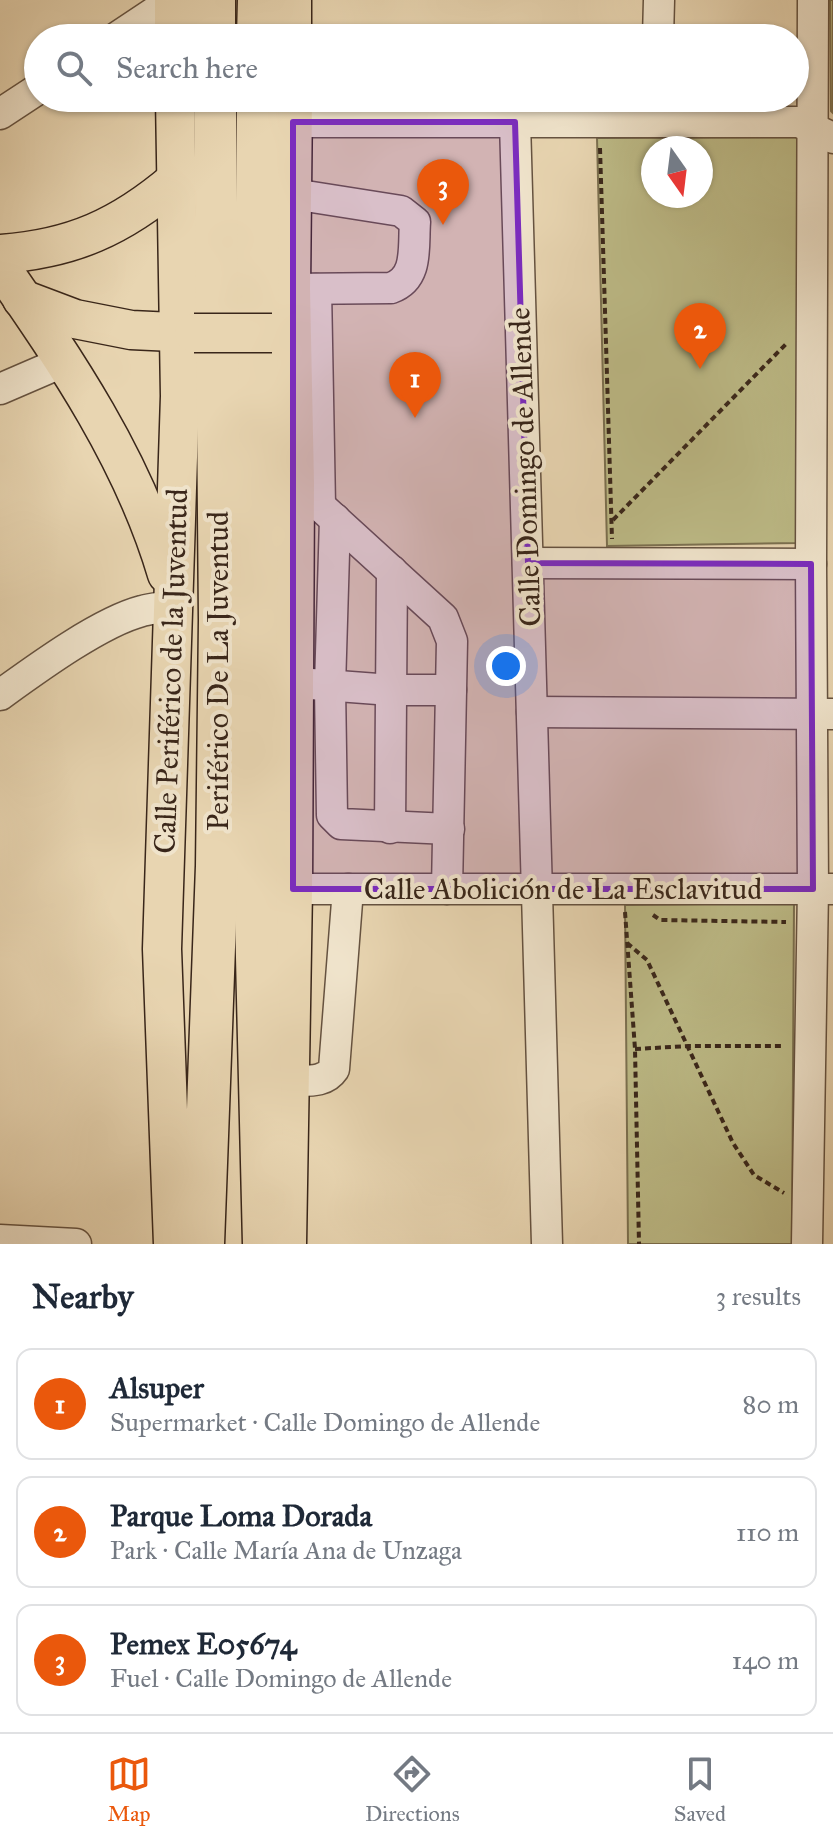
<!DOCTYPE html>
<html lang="en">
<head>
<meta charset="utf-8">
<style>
	:root { --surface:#fff; --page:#f2f2f3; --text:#1f2937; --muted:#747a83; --line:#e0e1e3; --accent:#ea580c }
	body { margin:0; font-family:"IM FELL Great Primer",serif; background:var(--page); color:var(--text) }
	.compass { position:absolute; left:641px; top:136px; width:72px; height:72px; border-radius:50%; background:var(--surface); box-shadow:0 2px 6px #0004; rotate:166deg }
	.you { position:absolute; left:506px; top:666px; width:28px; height:28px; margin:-20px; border:6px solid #fff; border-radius:50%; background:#1a73e8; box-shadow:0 0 0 12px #1a73e833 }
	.badge { display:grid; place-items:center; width:52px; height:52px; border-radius:50%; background:var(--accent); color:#fff; font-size:26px; font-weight:700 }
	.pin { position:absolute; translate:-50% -66px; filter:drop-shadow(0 2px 4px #0008) }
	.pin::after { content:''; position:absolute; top:42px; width:28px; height:24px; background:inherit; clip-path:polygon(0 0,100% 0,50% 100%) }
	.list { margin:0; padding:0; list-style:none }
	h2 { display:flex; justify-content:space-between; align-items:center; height:104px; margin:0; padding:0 32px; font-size:34px }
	h2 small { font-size:26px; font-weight:400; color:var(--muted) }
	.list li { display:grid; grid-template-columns:52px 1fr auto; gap:24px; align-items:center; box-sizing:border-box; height:112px; margin:0 16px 16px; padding:0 16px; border:2px solid var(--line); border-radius:16px }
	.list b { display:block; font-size:30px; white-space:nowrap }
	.list p { margin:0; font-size:26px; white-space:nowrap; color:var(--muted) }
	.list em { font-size:26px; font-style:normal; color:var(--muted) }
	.icon { flex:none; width:44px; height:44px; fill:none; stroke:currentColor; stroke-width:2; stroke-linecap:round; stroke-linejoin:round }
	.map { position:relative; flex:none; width:833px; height:1244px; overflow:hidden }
	.search { position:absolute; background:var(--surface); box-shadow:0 2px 6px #0004; left:24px; right:24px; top:24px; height:88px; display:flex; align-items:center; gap:20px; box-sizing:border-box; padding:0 28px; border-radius:44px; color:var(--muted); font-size:30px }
	.sheet { height:488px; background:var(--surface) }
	nav { display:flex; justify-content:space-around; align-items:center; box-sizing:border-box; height:112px; border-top:2px solid var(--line); background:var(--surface); font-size:22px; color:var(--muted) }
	nav a { display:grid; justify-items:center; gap:4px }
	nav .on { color:var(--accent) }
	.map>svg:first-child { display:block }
	.green { fill:#bdbb87; stroke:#7b7050; stroke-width:2; fill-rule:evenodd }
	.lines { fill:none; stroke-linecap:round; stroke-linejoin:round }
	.minor-casing { stroke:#655240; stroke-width:33 }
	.major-casing { stroke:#39261a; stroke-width:41 }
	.highway-casing { stroke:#39261a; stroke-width:45 }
	.path { stroke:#39261a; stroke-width:4; stroke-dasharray:6 4; stroke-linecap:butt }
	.minor { stroke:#f0e4cc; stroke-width:30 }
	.major { stroke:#e8d5b1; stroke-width:38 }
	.highway { stroke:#e8d5b1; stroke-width:42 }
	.major-bridge-casing { stroke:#39261a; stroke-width:41; stroke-linecap:butt }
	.major-bridge { stroke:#e8d5b1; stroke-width:38 }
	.marked { fill:#7b2cbf; fill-opacity:0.2; stroke:#7b2cbf; stroke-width:6; stroke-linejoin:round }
	.labels { text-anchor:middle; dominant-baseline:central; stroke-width:8; stroke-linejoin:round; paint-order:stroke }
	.street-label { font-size:30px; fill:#39261a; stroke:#f0e4cc }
</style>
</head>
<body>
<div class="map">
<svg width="833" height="1244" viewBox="0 0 833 1244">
	<rect width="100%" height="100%" fill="#e8d5b1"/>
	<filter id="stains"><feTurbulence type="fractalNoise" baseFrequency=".0025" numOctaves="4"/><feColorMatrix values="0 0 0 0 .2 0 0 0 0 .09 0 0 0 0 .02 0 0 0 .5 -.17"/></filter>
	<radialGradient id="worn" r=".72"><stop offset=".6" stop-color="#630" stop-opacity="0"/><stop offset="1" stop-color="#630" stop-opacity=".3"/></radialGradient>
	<g class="green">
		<path d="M830,0H833V113L831,111Z"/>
		<path d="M797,137L798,543L607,546L597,138ZM653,148H701V196H653Z"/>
		<path d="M794,903L792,1244H628L625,905Z"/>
	</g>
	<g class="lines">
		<defs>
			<g id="minor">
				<path d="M116,38L173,0"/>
				<path d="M658,38L659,0"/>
				<path d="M0,114L38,89"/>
				<path d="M293,122H799L833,138"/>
				<path d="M515,122L547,1244"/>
				<path d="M291,289L391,288C419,278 413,247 415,222L401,211L293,194"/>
				<path d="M316,289L320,506"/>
				<path d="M0,389L65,361"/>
				<path d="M295,483L443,618L452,641L447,889"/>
				<path d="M335,519L330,687L332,815L341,824L449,829"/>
				<path d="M528,563L811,564"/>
				<path d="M311,684L391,690H451"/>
				<path d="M0,695C36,669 100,622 142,611C152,608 163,608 173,606"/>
				<path d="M532,712L833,714"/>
				<path d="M390,828L392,571"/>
				<path d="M293,889H831"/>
				<path d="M290,1081C306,1080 324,1084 334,1069L348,889"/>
				<path d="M0,1240L76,1244"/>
				<path d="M807,1244L813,889L811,564L813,0"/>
			</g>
			<g id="major">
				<path d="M174,0V38"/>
				<path d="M292,0V38"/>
				<path d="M0,254C72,249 121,227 176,180"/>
				<path d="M0,266C67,363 133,459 167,574"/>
				<path d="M22,299L75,319L131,330L194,333"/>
				<path d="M173,1244L162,949L180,396L175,98"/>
				<path d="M287,1244L293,889L295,483L291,289L293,98"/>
			</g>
			<g id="highway">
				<path d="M214,0V38"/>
				<path d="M258,38L259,0"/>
				<path d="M258,98L255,875L264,1244"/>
				<path d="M203,1244L217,866L220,620L215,98"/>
			</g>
		</defs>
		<use href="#minor" class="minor-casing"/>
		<use href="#major" class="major-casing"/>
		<use href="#highway" class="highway-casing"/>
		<g class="path">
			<path d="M600,148L612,539"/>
			<path d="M613,520L786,344"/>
			<path d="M625,912L635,1049L639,1244"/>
			<path d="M653,915L660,920L786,922"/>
			<path d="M627,943L647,960L733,1143L754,1175L784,1193"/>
			<path d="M635,1049L689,1046H784"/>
		</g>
		<use href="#minor" class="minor"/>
		<use href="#major" class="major"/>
		<use href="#highway" class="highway"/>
		<defs>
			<path id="major-bridge" d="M194,333H272"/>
		</defs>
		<use href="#major-bridge" class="major-bridge-casing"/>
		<use href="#major-bridge" class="major-bridge"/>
	</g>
	<path class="marked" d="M293,122H515L528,563L811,564L813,889H293Z"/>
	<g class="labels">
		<g class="street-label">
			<text transform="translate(525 467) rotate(-92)">Calle Domingo de Allende</text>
			<text transform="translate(171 671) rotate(-88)">Calle Periférico de la Juventud</text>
			<text transform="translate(218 671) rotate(-90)">Periférico De La Juventud</text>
			<text x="563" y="889">Calle Abolición de La Esclavitud</text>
		</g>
	</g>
	<rect width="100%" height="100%" filter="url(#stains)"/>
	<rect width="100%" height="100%" fill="url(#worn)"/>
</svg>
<svg class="compass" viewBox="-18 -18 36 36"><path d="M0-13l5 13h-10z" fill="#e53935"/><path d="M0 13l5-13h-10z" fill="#747a83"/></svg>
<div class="you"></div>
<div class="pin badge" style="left:415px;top:418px">1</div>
<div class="pin badge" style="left:700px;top:369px">2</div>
<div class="pin badge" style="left:443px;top:225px">3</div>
<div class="search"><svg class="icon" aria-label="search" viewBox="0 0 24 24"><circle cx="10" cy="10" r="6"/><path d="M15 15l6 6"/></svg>Search here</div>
</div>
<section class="sheet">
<h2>Nearby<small>3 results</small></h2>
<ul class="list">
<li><span class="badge">1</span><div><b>Alsuper</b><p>Supermarket · Calle Domingo de Allende</p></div><em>80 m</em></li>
<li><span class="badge">2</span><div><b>Parque Loma Dorada</b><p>Park · Calle María Ana de Unzaga</p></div><em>110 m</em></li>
<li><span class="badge">3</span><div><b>Pemex E05674</b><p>Fuel · Calle Domingo de Allende</p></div><em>140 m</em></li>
</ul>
</section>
<nav>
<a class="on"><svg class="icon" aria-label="map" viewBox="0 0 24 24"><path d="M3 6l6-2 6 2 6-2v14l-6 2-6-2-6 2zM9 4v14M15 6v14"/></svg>Map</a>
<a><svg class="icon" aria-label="directions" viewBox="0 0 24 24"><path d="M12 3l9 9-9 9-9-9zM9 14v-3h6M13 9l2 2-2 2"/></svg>Directions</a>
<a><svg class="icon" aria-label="saved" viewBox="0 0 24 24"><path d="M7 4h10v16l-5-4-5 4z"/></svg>Saved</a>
</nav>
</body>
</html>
